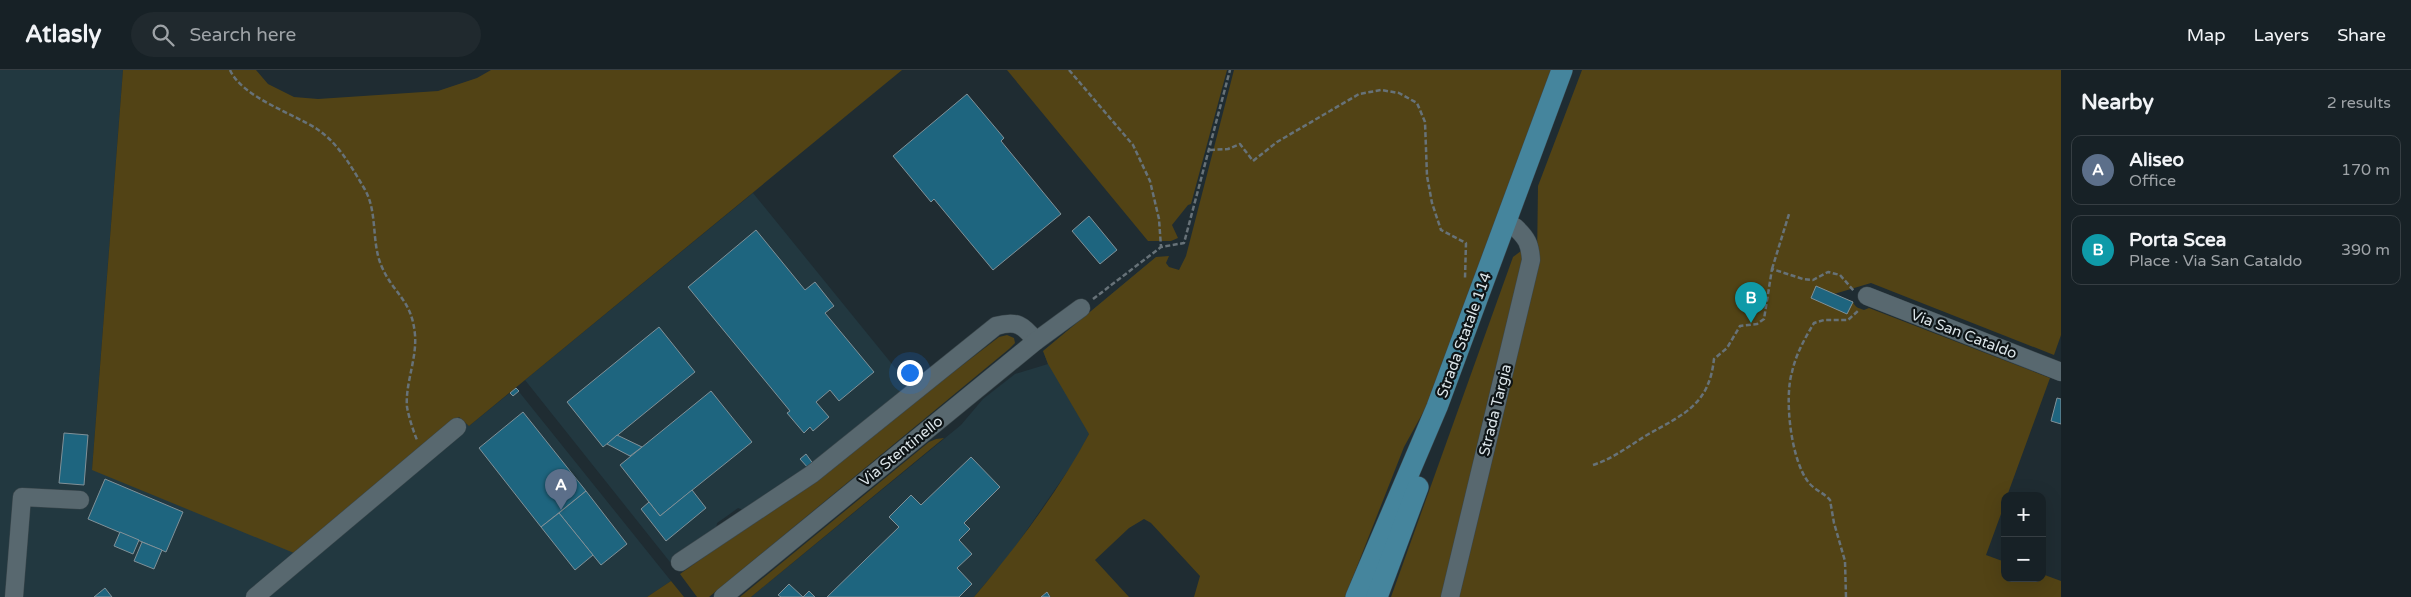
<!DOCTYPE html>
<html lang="en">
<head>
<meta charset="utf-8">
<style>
	:root { --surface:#172126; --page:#20292e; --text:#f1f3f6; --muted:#9ea3a7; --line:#363e43; --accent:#dab333 }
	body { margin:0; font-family:"Varela Round",sans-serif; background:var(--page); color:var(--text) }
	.controls { position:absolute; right:15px; bottom:15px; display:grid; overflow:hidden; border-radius:10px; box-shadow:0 5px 20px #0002 }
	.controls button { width:45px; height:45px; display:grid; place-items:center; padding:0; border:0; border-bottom:1px solid var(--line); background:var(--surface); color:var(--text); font:25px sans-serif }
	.you { position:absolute; left:909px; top:302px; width:18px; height:18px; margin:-12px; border:4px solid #fff; border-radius:50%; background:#1a73e8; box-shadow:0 0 0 8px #1a73e833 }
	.badge { display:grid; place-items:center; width:32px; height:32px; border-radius:50%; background:var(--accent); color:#fff; font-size:16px; font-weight:700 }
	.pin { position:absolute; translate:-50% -41px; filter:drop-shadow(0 1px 2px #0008) }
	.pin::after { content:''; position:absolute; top:26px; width:18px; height:15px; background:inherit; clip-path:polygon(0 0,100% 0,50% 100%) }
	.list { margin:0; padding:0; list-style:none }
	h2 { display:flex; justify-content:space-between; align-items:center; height:65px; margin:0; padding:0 20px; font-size:21px }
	h2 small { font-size:16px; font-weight:400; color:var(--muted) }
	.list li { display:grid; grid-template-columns:32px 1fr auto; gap:15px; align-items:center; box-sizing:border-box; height:70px; margin:0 10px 10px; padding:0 10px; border:1px solid var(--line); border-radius:10px }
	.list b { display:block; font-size:19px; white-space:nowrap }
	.list p { margin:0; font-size:16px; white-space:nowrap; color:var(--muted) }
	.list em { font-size:16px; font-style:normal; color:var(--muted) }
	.icon { flex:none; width:28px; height:28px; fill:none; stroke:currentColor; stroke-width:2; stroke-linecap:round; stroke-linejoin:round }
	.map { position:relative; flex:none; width:2061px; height:527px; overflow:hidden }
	header { display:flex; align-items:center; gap:30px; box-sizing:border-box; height:70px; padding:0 25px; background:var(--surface); border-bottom:1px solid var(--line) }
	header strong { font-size:24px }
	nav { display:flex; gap:28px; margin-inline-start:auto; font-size:18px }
	.search { width:350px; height:45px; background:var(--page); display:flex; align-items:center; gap:12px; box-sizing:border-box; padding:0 18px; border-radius:28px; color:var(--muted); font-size:19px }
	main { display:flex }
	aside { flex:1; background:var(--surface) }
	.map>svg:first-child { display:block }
	.built { fill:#223840 }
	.green { fill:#524315 }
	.building { fill:#1e657f; stroke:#819198 }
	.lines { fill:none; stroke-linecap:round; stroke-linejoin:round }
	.minor-casing { stroke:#3b474c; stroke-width:19 }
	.major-casing { stroke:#3b474c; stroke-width:22 }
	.path { stroke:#677278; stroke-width:2.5; stroke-dasharray:5 2.5; stroke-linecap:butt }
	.minor { stroke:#58686f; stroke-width:18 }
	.major { stroke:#45859d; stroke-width:21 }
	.labels { text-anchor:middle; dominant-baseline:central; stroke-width:4.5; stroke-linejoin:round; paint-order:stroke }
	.street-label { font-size:15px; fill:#dce5e9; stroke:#0e1416 }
</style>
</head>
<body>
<header>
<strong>Atlasly</strong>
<div class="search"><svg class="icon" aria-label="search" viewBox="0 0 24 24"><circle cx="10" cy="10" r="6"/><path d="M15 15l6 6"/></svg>Search here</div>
<nav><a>Map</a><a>Layers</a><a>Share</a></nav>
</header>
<main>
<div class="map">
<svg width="2061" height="527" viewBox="0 0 2061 527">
	<rect width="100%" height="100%" fill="#1f2c32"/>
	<g class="built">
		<path d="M0,0H123L92,400L421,378L435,364L459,347L469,356L516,318L671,511L647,527H0Z"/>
		<path d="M753,123L909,315L809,399L746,441L738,438L727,446L717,453L716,461L670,492L525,310Z"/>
		<path d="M1156,187L1089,364L1076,389L1011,483L974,527H751L961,355L983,329L1015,304L1048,294L1043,281Z"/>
	</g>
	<g class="green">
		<path d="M123,0H256L268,14L294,27L318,29L438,21L477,8L491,0H902L469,356L459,347L435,364L294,483L92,400Z"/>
		<path d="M1007,0H1227L1191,134L1188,135L1172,155L1178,168L1171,171H1148Z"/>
		<path d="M1234,0H1552L1432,326L1404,377L1345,527H1194L1200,506L1151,453L1144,449L1129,458L1095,490L1129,527H1051L1047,522L1041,527H974C1017,476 1058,422 1089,364L1048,294L1043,281L1156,187L1169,186L1166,193L1169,197L1179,200L1186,186Z"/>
		<path d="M1582,0H2061V265L2054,285L1871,213L1834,224L1853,232C1855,237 1858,238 1864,240L1869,238L2050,308L2007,426H2005V433L1986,485L2005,492V508H2042V504L2061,511V527H1458L1537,191L1538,116Z"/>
		<path d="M1521,181L1525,182L1445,527H1391L1513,187Z"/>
		<path d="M1007,265L1014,268L1015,273L1009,279L709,527H697L680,504L814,409L999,267Z"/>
		<path d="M944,368L751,527H740L929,372L936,369Z"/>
		<path d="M671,511L684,527H647Z"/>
	</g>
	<g class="building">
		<path d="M967,24L1004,68L1001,71L1061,144L993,200L934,129L931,132L893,86Z"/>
		<path d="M1089,146L1117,180L1100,194L1072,161Z"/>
		<path d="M756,160L805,220L815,212L834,236L825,243L874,302L839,331L830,320L816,332L829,347L813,361L810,357L804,363L787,343L790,341L688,217Z"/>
		<path d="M1816,216L1853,232L1847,244L1811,228Z"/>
		<path d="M659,257L695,302L603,377L567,332Z"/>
		<path d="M516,318L519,321L513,326L510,323Z"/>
		<path d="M711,321L752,372L660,446L620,395Z"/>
		<path d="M2057,328L2061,329V354L2051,351Z"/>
		<path d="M523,342L586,421L541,457L479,378Z"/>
		<path d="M64,363L88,365L84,415L59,413Z"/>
		<path d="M617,365L642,377L630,386L607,374Z"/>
		<path d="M806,384L814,395L809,399L800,389Z"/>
		<path d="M971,387L1000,417L964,453L970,459L959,470L972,484L957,498L972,514L959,527H827L899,457L889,447L911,425L921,435Z"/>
		<path d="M105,409L183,442L166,482L88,449Z"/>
		<path d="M692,420L706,438L666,471L641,439L649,432L660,446Z"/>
		<path d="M586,421L627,474L601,495L559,443Z"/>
		<path d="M559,443L593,485L575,500L541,457Z"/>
		<path d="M120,462L139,470L133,484L114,476Z"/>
		<path d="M142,472L162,480L154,499L134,491Z"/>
		<path d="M789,514L803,527H781L778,525Z"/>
		<path d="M105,518L112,527H94Z"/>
		<path d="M809,521L815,527H803Z"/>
		<path d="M1047,522L1050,527H1041Z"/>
	</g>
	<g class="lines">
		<defs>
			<g id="minor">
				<path d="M1867,226L2061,302"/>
				<path d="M680,492L812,404L996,256C1017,250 1023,255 1036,271"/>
				<path d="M14,527L22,427L80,430"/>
				<path d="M255,527L457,357"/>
				<path d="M723,527L1036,271L1081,238"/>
				<path d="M1450,527L1531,190C1530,174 1527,168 1515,157"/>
			</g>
			<g id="major">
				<path d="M1356,527L1437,337L1562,0"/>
				<path d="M1377,527L1418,417"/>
			</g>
		</defs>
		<use href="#minor" class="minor-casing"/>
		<use href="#major" class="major-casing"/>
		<g class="path">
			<path d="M230,0C242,27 292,43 317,59C338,73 351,96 364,118C378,141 371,170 381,195C393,224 412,229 415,265C417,289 405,314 407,337C409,348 413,360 417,370"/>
			<path d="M1069,0L1133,75L1150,111L1159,149L1161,177"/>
			<path d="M1210,80L1228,79L1240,74L1253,91L1277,72L1359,24L1381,20L1399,23L1417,33L1425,52L1427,106L1432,133L1441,160L1466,173L1465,208"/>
			<path d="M1772,199L1789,144"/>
			<path d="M1093,229L1161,177L1184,173L1230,0"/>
			<path d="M1593,395C1614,388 1629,376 1647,365C1684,344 1709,335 1714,289L1727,278L1740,256L1757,254L1764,249L1772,199L1803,209L1813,210L1828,202L1840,205L1854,221"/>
			<path d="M1846,527L1845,491L1834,453L1830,430C1824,423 1815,420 1809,413C1791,391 1784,329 1792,302C1796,284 1805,268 1814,253L1824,250H1848L1859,240"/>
		</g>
		<use href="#minor" class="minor"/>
		<use href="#major" class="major"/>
	</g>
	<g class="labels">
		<g class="street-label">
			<text transform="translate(1964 264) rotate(21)">Via San Cataldo</text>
			<text transform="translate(1464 265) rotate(-70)">Strada Statale 114</text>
			<text transform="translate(1495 340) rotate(-76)">Strada Targia</text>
			<text transform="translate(901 381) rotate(-39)">Via Stentinello</text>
		</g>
	</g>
</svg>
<div class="controls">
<button>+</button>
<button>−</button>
</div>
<div class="you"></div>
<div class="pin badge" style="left:561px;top:440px;background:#5c6f8a">A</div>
<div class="pin badge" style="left:1751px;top:253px;background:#0f9aa8">B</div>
</div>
<aside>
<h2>Nearby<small>2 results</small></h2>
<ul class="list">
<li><span class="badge" style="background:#5c6f8a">A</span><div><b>Aliseo</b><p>Office</p></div><em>170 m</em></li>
<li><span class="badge" style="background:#0f9aa8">B</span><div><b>Porta Scea</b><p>Place · Via San Cataldo</p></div><em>390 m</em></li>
</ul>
</aside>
</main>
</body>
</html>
